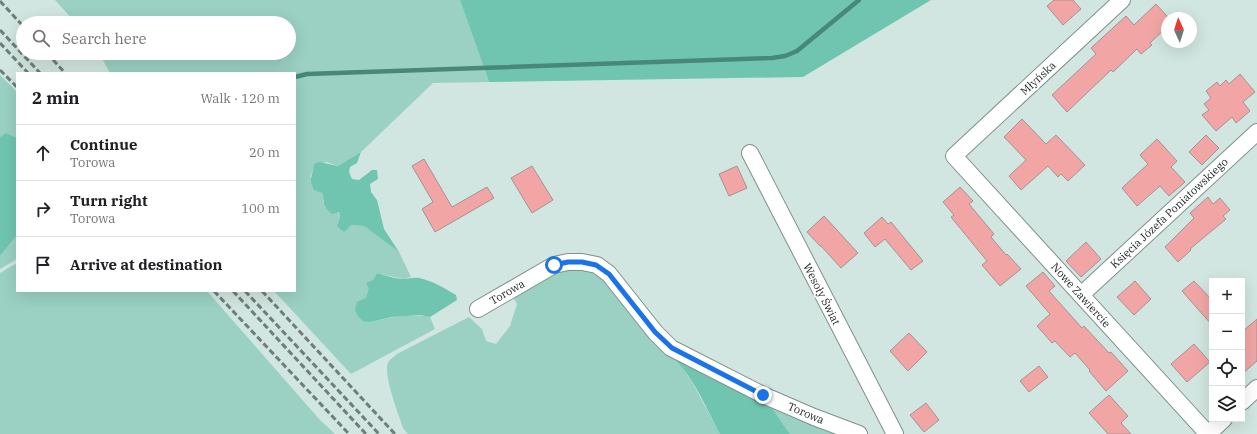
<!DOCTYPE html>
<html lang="en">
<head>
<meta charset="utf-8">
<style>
	:root { --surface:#fff; --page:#f2f2f2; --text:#202124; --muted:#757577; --line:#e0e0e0 }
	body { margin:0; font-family:"IBM Plex Serif",serif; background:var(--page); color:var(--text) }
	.controls { position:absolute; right:12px; bottom:12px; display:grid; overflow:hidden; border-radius:0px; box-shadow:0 4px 16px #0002 }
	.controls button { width:36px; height:36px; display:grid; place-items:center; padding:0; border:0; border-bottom:1px solid var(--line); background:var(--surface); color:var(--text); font:20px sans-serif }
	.compass { position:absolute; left:1161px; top:12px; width:36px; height:36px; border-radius:50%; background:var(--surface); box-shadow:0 4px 16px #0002; rotate:356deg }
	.stop { position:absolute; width:12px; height:12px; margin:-9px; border:3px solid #1a73e8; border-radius:50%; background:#fff }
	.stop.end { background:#1a73e8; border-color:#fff; box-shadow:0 1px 4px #0008 }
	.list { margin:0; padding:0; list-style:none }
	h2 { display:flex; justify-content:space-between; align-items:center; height:52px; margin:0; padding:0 16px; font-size:17px }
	h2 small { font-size:13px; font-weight:400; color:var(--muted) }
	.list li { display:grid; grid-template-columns:26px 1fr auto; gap:12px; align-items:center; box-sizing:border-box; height:56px; padding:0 16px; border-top:1px solid var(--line) }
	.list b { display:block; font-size:15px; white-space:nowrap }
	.list p { margin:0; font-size:13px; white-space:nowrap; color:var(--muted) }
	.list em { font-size:13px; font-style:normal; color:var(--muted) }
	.icon { flex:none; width:22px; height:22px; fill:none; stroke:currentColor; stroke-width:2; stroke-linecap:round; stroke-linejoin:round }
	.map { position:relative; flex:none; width:1257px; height:434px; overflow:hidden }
	.search { position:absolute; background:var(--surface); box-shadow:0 4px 16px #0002; left:16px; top:16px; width:280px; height:44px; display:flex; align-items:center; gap:10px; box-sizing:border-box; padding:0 14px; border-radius:22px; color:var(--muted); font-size:15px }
	.panel { position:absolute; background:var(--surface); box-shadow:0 4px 16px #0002; left:16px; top:72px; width:280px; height:220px; border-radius:0px }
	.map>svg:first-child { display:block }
	.green { fill:#9ad1c2 }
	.forest { fill:#6fc5b0 }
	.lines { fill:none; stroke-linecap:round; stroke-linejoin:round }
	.stream { stroke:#488878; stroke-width:4.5 }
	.building { fill:#f1a6a5; stroke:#a69292 }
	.minor-casing { stroke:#7e918b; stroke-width:18 }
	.minor { stroke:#fff; stroke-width:16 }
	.rail { stroke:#707e7a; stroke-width:3; stroke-dasharray:6 3; stroke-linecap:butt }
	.route { stroke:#1a73e8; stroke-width:5 }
	.labels { text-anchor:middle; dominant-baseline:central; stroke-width:4; stroke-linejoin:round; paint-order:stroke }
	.street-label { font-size:11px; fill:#1d2522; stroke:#fff }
</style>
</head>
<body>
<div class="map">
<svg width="1257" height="434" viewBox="0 0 1257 434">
	<rect width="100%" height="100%" fill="#d1e6e0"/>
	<g class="green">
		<path d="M55,0H460L489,82L433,83L361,152L338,166L326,162L314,168L310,177L323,193V202L338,212L340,218L351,225L364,226L399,252L411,277L403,279L377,273C365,296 366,297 370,322C390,318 410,313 430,317L435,329L351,374L274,291H295V73H110L99,53H289V23H76Z"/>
		<path d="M0,75L17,92V138L6,133L0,137Z"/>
		<path d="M17,235V259L0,269V256Z"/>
		<path d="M17,263V291H207L320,420L335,434H0V273Z"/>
		<path d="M564,268C581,269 591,271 605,279L661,348L682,367L693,384L720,434H408L403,428C399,415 383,375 388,363C389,360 394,357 397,354L469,317L482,329L486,341L496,344L510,326L517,304L512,295Z"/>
		<path d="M770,404L849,434H790L776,414Z"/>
	</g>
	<g class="forest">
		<path d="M460,0H931L803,77L489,82Z"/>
		<path d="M6,133L17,138V235L0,256V137Z"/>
		<path d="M361,152L357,163L350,167L349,172L352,179L359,180L372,170H377L378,179L370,184L371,192L377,200L384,229L399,252L364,226L351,225L344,232L337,226L340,218L339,212L332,214C324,208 323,202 323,193L314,190C308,176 313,177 314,164L319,162L338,166Z"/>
		<path d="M377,273C385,275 393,278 401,279C407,279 413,277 419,278C433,281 444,288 456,295L457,300L430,317L420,315L392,317L370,322L363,321L357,315L355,309L357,302L366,298L369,288L366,283L373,280Z"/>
		<path d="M672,357C703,375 736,392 770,404L776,414L790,434H720C706,408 694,377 672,357Z"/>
	</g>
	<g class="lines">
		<path class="stream" d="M295,77L307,74L772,58L785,56L797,51L859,0"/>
	</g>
	<g class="building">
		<path d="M1054,0H1073L1081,9L1063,25L1047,6Z"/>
		<path d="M1156,4L1167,16V27L1150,43L1152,45L1141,54L1137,49L1113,72L1111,70L1067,112L1052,95L1096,54L1091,48L1126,16L1134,25Z"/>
		<path d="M1240,74L1255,92L1243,102L1250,111L1236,123L1232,117L1216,131L1202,115L1209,110L1204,104L1211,98L1206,91L1217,82L1220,86L1226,80L1229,84Z"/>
		<path d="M1022,119L1046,144L1056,135L1085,165L1068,181L1061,174L1058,177L1048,166L1021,190L1009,176L1026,160L1004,137Z"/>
		<path d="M1206,135L1219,148L1202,165L1189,152Z"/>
		<path d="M1157,139L1177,161L1171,167L1185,182L1169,196L1160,186L1137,206L1122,188L1148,164L1140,155Z"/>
		<path d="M424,159L452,207L487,187L494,198L435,232L422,209L433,202L412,166Z"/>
		<path d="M532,166L553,200L532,213L511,178Z"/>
		<path d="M737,166L747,188L729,196L719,174Z"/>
		<path d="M960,187L973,201L969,204L994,234L991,237L1006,255L1007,254L1021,269L1000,286L982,265L987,261L951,217L954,215L943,202Z"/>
		<path d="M1208,197L1213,204L1220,198L1230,210L1223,216L1226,219L1190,249L1191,250L1178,262L1165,247L1194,218L1190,213Z"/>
		<path d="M824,216L858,253L841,268L821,246H820L807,232Z"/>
		<path d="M882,217L888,224L891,222L923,261L911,270L885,239L875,247L864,233Z"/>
		<path d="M1086,242L1101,259L1081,277L1066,261Z"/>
		<path d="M1043,272L1055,286L1049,291L1082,328L1084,326L1109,353L1111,352L1128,371L1106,391L1089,371L1090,370L1075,353L1070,357L1055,341L1052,343L1037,326L1050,314L1026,286Z"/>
		<path d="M1135,281L1151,299L1134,315L1117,297Z"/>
		<path d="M1194,281L1212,300V325L1182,291Z"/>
		<path d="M1257,319V361L1242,374V332Z"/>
		<path d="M909,333L927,352L908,371L890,351Z"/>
		<path d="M1194,344L1210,362L1187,382L1171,364Z"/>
		<path d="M1039,366L1048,377L1029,392L1020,381Z"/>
		<path d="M1109,395L1128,416L1121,423L1131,434H1108L1089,413Z"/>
		<path d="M926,403L939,420L924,432L910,415Z"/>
	</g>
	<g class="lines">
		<defs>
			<g id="minor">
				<path d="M1122,0L954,156L1208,434"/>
				<path d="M750,153L895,434"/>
				<path d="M1081,295L1257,132"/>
				<path d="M478,309L554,265L568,262H582L597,265L609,274L655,332L671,348L763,395L814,417L859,434"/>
				<path d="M1242,402L1257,388"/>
				<path d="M1208,434L1224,419"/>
			</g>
		</defs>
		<use href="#minor" class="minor-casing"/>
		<use href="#minor" class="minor"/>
		<g class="rail">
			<path d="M0,1L23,26"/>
			<path d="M0,30L40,73"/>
			<path d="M0,43L28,73"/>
			<path d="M47,53L65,73"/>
			<path d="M0,70L17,87"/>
			<path d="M214,291L349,434"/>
			<path d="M233,291L366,434"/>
			<path d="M245,291L379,434"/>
			<path d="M262,291L395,434"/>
		</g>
	</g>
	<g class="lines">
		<path class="route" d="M554,265L568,262H582L596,265L609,274L655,332L672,348L763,395"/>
	</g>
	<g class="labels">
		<g class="street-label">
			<text transform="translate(1038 78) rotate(-43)">Młyńska</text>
			<text transform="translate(1169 213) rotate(-43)">Księcia Józefa Poniatowskiego</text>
			<text transform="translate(507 292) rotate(-30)">Torowa</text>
			<text transform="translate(822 294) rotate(63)">Wesoły Świat</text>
			<text transform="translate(1081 295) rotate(48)">Nowe Zawiercie</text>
			<text transform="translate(806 413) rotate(23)">Torowa</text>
		</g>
	</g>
</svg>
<div class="controls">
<button>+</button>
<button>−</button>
<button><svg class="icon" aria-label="locate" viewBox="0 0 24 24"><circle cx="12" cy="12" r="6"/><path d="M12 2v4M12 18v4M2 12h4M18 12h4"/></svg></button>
<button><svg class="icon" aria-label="layers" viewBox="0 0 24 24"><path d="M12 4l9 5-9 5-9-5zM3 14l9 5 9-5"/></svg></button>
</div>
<svg class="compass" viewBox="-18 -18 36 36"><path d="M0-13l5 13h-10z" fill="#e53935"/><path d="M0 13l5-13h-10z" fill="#757577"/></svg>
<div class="stop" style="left:554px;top:265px"></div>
<div class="stop end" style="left:763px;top:395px"></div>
<div class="search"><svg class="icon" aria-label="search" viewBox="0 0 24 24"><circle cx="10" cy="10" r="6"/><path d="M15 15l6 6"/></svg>Search here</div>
<section class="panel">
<h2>2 min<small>Walk · 120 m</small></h2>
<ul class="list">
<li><svg class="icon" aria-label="ahead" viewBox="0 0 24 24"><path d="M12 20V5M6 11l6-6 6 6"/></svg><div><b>Continue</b><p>Torowa</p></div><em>20 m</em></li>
<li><svg class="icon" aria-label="right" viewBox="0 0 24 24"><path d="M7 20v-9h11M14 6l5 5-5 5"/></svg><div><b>Turn right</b><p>Torowa</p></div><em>100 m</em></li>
<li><svg class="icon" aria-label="arrive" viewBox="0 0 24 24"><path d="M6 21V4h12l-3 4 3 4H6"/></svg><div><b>Arrive at destination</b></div></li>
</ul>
</section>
</div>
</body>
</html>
